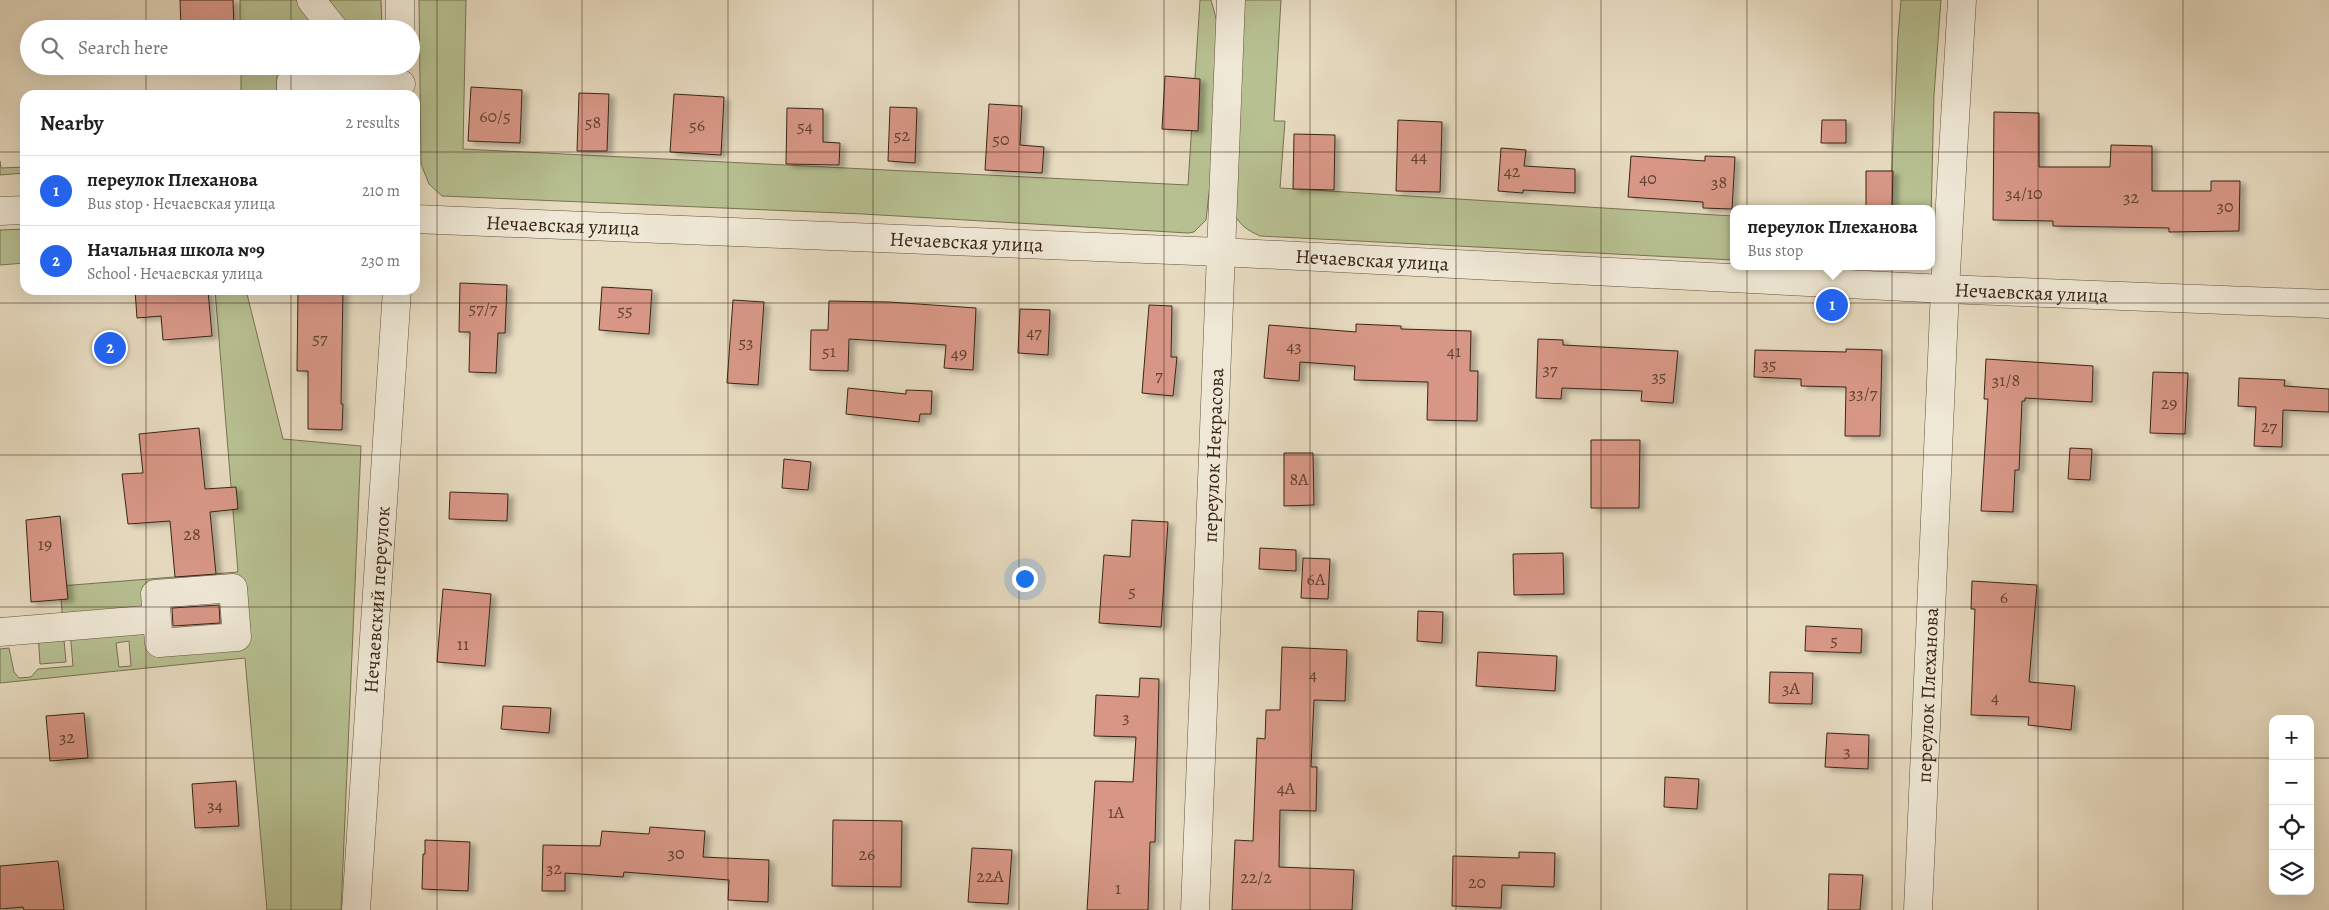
<!DOCTYPE html>
<html lang="en">
<head>
<meta charset="utf-8">
<style>
	:root { --surface:#fff; --page:#f2f2f2; --text:#202124; --muted:#757577; --line:#e0e0e0; --accent:#2563eb }
	body { margin:0; font-family:Alegreya,serif; background:var(--page); color:var(--text) }
	.controls { position:absolute; right:15px; bottom:15px; display:grid; overflow:hidden; border-radius:10px; box-shadow:0 5px 20px #0002 }
	.controls button { width:45px; height:45px; display:grid; place-items:center; padding:0; border:0; border-bottom:1px solid var(--line); background:var(--surface); color:var(--text); font:25px sans-serif }
	.you { position:absolute; left:1024px; top:578px; width:18px; height:18px; margin:-12px; border:4px solid #fff; border-radius:50%; background:#1a73e8; box-shadow:0 0 0 8px #1a73e833 }
	.badge { display:grid; place-items:center; width:32px; height:32px; border-radius:50%; background:var(--accent); color:#fff; font-size:16px; font-weight:700 }
	.pin { position:absolute; translate:-50% -50%; border:2px solid #fff; box-shadow:0 1px 5px #0006 }
	.popup { position:absolute; left:1730px; top:205px; width:205px; height:65px; box-sizing:border-box; display:grid; place-content:center; border-radius:10px; background:var(--surface); filter:drop-shadow(0 1px 4px #0005); font-size:16px; white-space:nowrap; color:var(--muted) }
	.popup b { font-size:19px; color:var(--text) }
	.popup::after { content:''; position:absolute; left:50%; top:100%; margin-left:-10px; border:10px solid transparent; border-top-color:var(--surface) }
	.list { margin:0; padding:0; list-style:none }
	h2 { display:flex; justify-content:space-between; align-items:center; height:65px; margin:0; padding:0 20px; font-size:21px }
	h2 small { font-size:16px; font-weight:400; color:var(--muted) }
	.list li { display:grid; grid-template-columns:32px 1fr auto; gap:15px; align-items:center; box-sizing:border-box; height:70px; padding:0 20px; border-top:1px solid var(--line) }
	.list b { display:block; font-size:19px; white-space:nowrap }
	.list p { margin:0; font-size:16px; white-space:nowrap; color:var(--muted) }
	.list em { font-size:16px; font-style:normal; color:var(--muted) }
	.icon { flex:none; width:28px; height:28px; fill:none; stroke:currentColor; stroke-width:2; stroke-linecap:round; stroke-linejoin:round }
	.map { position:relative; flex:none; width:2329px; height:910px; overflow:hidden }
	.search { position:absolute; background:var(--surface); box-shadow:0 5px 20px #0002; left:20px; top:20px; width:400px; height:55px; display:flex; align-items:center; gap:12px; box-sizing:border-box; padding:0 18px; border-radius:28px; color:var(--muted); font-size:19px }
	.panel { position:absolute; background:var(--surface); box-shadow:0 5px 20px #0002; left:20px; top:90px; width:400px; height:205px; border-radius:15px }
	.map>svg:first-child { display:block }
	.green { fill:#b7c091; stroke:#787254; fill-rule:evenodd }
	.building { fill:#d89786; stroke:#3a2516; filter:url(#shadow) }
	.lines { fill:none; stroke-linecap:round; stroke-linejoin:round }
	.minor-casing { stroke:#655240; stroke-width:29 }
	.minor { stroke:#efe8d6; stroke-width:28 }
	.grid { fill:none; stroke:#3a2516; stroke-width:1; stroke-opacity:0.55 }
	.labels { text-anchor:middle; dominant-baseline:central; stroke-width:4; stroke-linejoin:round; paint-order:stroke }
	.number-label { font-size:18px; fill:#624232 }
	.street-label { font-size:20px; fill:#3a2516; stroke:#efe8d6 }
</style>
</head>
<body>
<div class="map">
<svg width="2329" height="910" viewBox="0 0 2329 910">
	<defs>
		<filter id="shadow"><feDropShadow dx="5.5" dy="3" stdDeviation="2.5" flood-color="#0004"/></filter>
	</defs>
	<rect width="100%" height="100%" fill="#e7dbc0"/>
	<filter id="stains"><feTurbulence type="fractalNoise" baseFrequency=".004" numOctaves="4"/><feColorMatrix values="0 0 0 0 .2 0 0 0 0 .09 0 0 0 0 .02 0 0 0 .5 -.17"/></filter>
	<radialGradient id="worn" r=".72"><stop offset=".6" stop-color="#630" stop-opacity="0"/><stop offset="1" stop-color="#630" stop-opacity=".3"/></radialGradient>
	<g class="green">
		<path d="M240,0H381L382,29H240Z"/>
		<path d="M419,0H466L463,149L1188,185L1200,0H1211L1219,29V103L1206,220L1194,232L1188,233L863,214L442,196L429,184L421,164Z"/>
		<path d="M1242,0H1281L1274,121H1285L1280,188L1733,216V260L1260,236C1247,230 1239,225 1233,211Z"/>
		<path d="M1901,0H1941L1934,95L1931,218V209H1890L1898,37Z"/>
		<rect x="241" y="66" width="36" height="29"/>
		<path d="M0,161L1,168L25,167V173L0,175Z"/>
		<path d="M25,229V263L0,265V230Z"/>
		<path d="M215,290H246L283,439L361,446L341,910H267L245,658L0,683V649L9,648L14,672L19,678L31,677L38,669L73,666L70,630L154,623L156,647L244,641L239,583L152,590L154,617L63,624L60,586L238,572ZM129,641L131,666L119,667L116,643Z"/>
		<path d="M63,630L66,662L40,664L38,632Z"/>
	</g>
	<g class="building">
		<path d="M180,0H233L234,29H181Z"/>
		<path d="M1165,76L1200,79L1198,131L1162,129Z"/>
		<path d="M471,87L522,90L520,143L468,141Z"/>
		<path d="M579,93L609,94L607,151H577Z"/>
		<path d="M674,94L724,97L721,155L670,152Z"/>
		<path d="M989,104L1022,106L1020,145L1044,147L1042,173L985,170Z"/>
		<path d="M890,107L917,108L915,163L888,161Z"/>
		<path d="M787,108L823,109V142L840,143L839,165L786,164Z"/>
		<path d="M1994,112L2039,113V167H2110L2111,145L2152,146V191H2211V181H2240L2239,231L2169,232V228L2053,226V221L1993,220Z"/>
		<path d="M1398,120L1442,122L1440,192L1396,191Z"/>
		<path d="M1822,120H1846V143H1821Z"/>
		<path d="M1294,134L1335,135L1334,190L1293,189Z"/>
		<path d="M1501,148L1526,150L1524,166L1575,169V193L1523,190V193L1498,191Z"/>
		<path d="M1631,156L1705,161V156L1735,157L1732,209L1703,208V202L1628,197Z"/>
		<path d="M1866,171H1893L1892,209H1866Z"/>
		<path d="M460,283L507,285L505,333H498L496,373L469,372L470,332H459Z"/>
		<path d="M602,287L652,290L649,334L599,330Z"/>
		<path d="M135,290H208L212,336L163,340L161,316L137,318Z"/>
		<path d="M298,290H343L341,404H343L342,430L308,429V371H297Z"/>
		<path d="M733,300L764,302L758,385L727,383Z"/>
		<path d="M829,301L889,302L976,308L973,370L944,368L946,345L849,339L848,371L810,370L811,330H828Z"/>
		<path d="M1149,305L1172,306L1171,357H1177L1173,396L1142,393Z"/>
		<path d="M1020,309L1050,310L1048,355L1018,353Z"/>
		<path d="M1356,324L1401,326V329L1471,331L1470,371H1478L1477,421L1427,420L1428,382L1354,380L1355,366L1300,362L1299,381L1264,378L1269,325L1356,332Z"/>
		<path d="M1538,339L1563,340V345L1678,351L1673,403L1641,401L1642,391L1562,388L1561,399L1536,398Z"/>
		<path d="M1846,349L1882,350L1880,436H1845L1846,387L1801,386V379L1754,377L1755,350L1846,352Z"/>
		<path d="M1986,359L2093,366L2092,402L2025,398V401H2022L2019,470H2015L2013,512L1981,511L1988,399H1984Z"/>
		<path d="M2153,372L2188,373L2185,434L2150,433Z"/>
		<path d="M2239,378L2285,380L2284,386L2329,389V412L2283,410L2282,447L2254,446L2256,407L2238,406Z"/>
		<path d="M848,388L906,394V390L932,391L931,414H920L919,422L846,414Z"/>
		<path d="M199,428L205,489L236,487L238,509L210,512L216,574L175,577L170,521L128,524L122,474L143,473L139,434Z"/>
		<path d="M1591,440H1640L1639,508H1591Z"/>
		<path d="M2070,448L2092,449L2090,480L2068,479Z"/>
		<path d="M1284,453H1313L1314,505L1284,506Z"/>
		<path d="M784,459L811,462L808,490L782,488Z"/>
		<path d="M450,492L508,494L507,521L449,519Z"/>
		<path d="M60,516L68,599L31,602L26,520Z"/>
		<path d="M1132,520L1168,522L1161,627L1099,623L1104,555L1130,557Z"/>
		<path d="M1260,548L1296,550V571L1259,569Z"/>
		<path d="M1563,553L1564,594L1514,595L1513,554Z"/>
		<path d="M1303,558L1330,559L1328,599L1301,598Z"/>
		<path d="M1972,581L2037,585L2029,682L2075,686L2071,730L2028,725L2029,717L1971,715L1975,609H1971Z"/>
		<path d="M443,589L491,594L485,666L437,662Z"/>
		<path d="M219,605L220,623L173,626L172,608Z"/>
		<path d="M1418,611L1443,612L1442,643L1417,641Z"/>
		<path d="M1806,626L1862,629L1861,653L1805,651Z"/>
		<path d="M1282,647L1347,650L1345,701L1314,700L1311,767H1317L1316,811L1280,810L1279,867L1354,870L1352,910H1232L1235,840L1253,841L1257,738L1265,739L1266,710H1280Z"/>
		<path d="M1478,652L1557,656L1555,691L1476,686Z"/>
		<path d="M1770,672L1813,673L1812,704L1769,703Z"/>
		<path d="M1140,678L1159,679L1155,842H1150L1148,910H1087L1095,781L1133,782L1136,737L1094,736L1096,695L1139,697Z"/>
		<path d="M503,706L551,708L549,733L501,729Z"/>
		<path d="M84,713L88,758L50,761L46,716Z"/>
		<path d="M1827,733L1869,735L1868,769L1825,767Z"/>
		<path d="M1665,777L1699,779L1697,809L1664,807Z"/>
		<path d="M236,781L239,826L195,828L192,784Z"/>
		<path d="M833,820L902,821L901,887L832,886Z"/>
		<path d="M650,827L705,831L703,857L769,860L768,902L728,900L729,880L624,872L623,877L565,873V891H542L543,845L600,846L602,831L649,834Z"/>
		<path d="M425,840L470,842L468,891L422,889L423,854H425Z"/>
		<path d="M972,848L1012,850L1008,904L968,902Z"/>
		<path d="M1519,852L1555,853L1554,887L1502,885L1501,908L1452,906L1453,856L1519,858Z"/>
		<path d="M58,861L64,910H24L23,907L0,909V866Z"/>
		<path d="M1829,874L1863,875L1860,910H1828Z"/>
	</g>
	<g class="lines">
		<defs>
			<g id="minor">
				<path d="M311,0L334,29"/>
				<path d="M400,0V29"/>
				<path d="M291,95V82L401,84"/>
				<path d="M0,211L25,210"/>
				<path id="s1" d="M415,219L1220,252L1945,289L2329,304"/>
				<path d="M0,632L157,619L159,643L237,637L233,588L155,594L157,619"/>
				<path id="s2" d="M356,910L397,290"/>
				<path id="s3" d="M1195,910L1231,0"/>
				<path id="s4" d="M1918,910L1945,289L1962,0"/>
			</g>
		</defs>
		<use href="#minor" class="minor-casing"/>
		<use href="#minor" class="minor"/>
	</g>
	<path class="grid" d="M146,0V29M291,0V29M437,0V910M582,0V910M728,0V910M873,0V910M1019,0V910M1164,0V910M1310,0V910M1456,0V910M1601,0V910M1747,0V910M1892,0V910M2038,0V910M2183,0V910M146,66V95M291,66V95M0,152H25M415,152H2329M146,290V910M291,290V910M0,303H2329M0,455H2329M0,607H2329M0,758H2273M2310,758H2329"/>
	<g class="labels">
		<g class="number-label">
			<text x="495" y="116">60/5</text>
			<text x="593" y="122">58</text>
			<text x="697" y="125">56</text>
			<text x="805" y="126">54</text>
			<text x="902" y="135">52</text>
			<text x="1001" y="139">50</text>
			<text x="1419" y="156">44</text>
			<text x="1512" y="171">42</text>
			<text x="1648" y="178">40</text>
			<text x="1719" y="182">38</text>
			<text x="2024" y="193">34/10</text>
			<text x="2131" y="197">32</text>
			<text x="2225" y="206">30</text>
			<text x="483" y="308">57/7</text>
			<text x="625" y="310">55</text>
			<text x="1034" y="332">47</text>
			<text x="320" y="338">57</text>
			<text x="746" y="342">53</text>
			<text x="1294" y="346">43</text>
			<text x="829" y="351">51</text>
			<text x="1454" y="351">41</text>
			<text x="959" y="353">49</text>
			<text x="1769" y="364">35</text>
			<text x="1550" y="369">37</text>
			<text x="1159" y="375">7</text>
			<text x="1659" y="376">35</text>
			<text x="2006" y="380">31/8</text>
			<text x="1863" y="393">33/7</text>
			<text x="2169" y="403">29</text>
			<text x="2269" y="426">27</text>
			<text x="1299" y="479">8А</text>
			<text x="192" y="534">28</text>
			<text x="45" y="544">19</text>
			<text x="1316" y="579">6А</text>
			<text x="1132" y="591">5</text>
			<text x="2004" y="597">6</text>
			<text x="1834" y="640">5</text>
			<text x="463" y="644">11</text>
			<text x="1313" y="674">4</text>
			<text x="1791" y="688">3А</text>
			<text x="1995" y="697">4</text>
			<text x="1126" y="717">3</text>
			<text x="67" y="737">32</text>
			<text x="1847" y="751">3</text>
			<text x="1286" y="788">4А</text>
			<text x="215" y="805">34</text>
			<text x="1116" y="812">1А</text>
			<text x="676" y="853">30</text>
			<text x="867" y="854">26</text>
			<text x="554" y="868">32</text>
			<text x="990" y="876">22А</text>
			<text x="1256" y="877">22/2</text>
			<text x="1477" y="882">20</text>
			<text x="1118" y="888">1</text>
		</g>
		<g class="street-label">
			<text stroke="none"><textPath href="#s1" startOffset="148">Нечаевская улица</textPath></text>
			<text stroke="none"><textPath href="#s1" startOffset="552">Нечаевская улица</textPath></text>
			<text stroke="none"><textPath href="#s1" startOffset="958">Нечаевская улица</textPath></text>
			<text stroke="none"><textPath href="#s1" startOffset="1618">Нечаевская улица</textPath></text>
			<text stroke="none"><textPath href="#s3" startOffset="455">переулок Некрасова</textPath></text>
			<text stroke="none"><textPath href="#s2" startOffset="311">Нечаевский переулок</textPath></text>
			<text stroke="none"><textPath href="#s4" startOffset="215">переулок Плеханова</textPath></text>
		</g>
	</g>
	<rect width="100%" height="100%" filter="url(#stains)"/>
	<rect width="100%" height="100%" fill="url(#worn)"/>
</svg>
<div class="controls">
<button>+</button>
<button>−</button>
<button><svg class="icon" aria-label="locate" viewBox="0 0 24 24"><circle cx="12" cy="12" r="6"/><path d="M12 2v4M12 18v4M2 12h4M18 12h4"/></svg></button>
<button><svg class="icon" aria-label="layers" viewBox="0 0 24 24"><path d="M12 4l9 5-9 5-9-5zM3 14l9 5 9-5"/></svg></button>
</div>
<div class="you"></div>
<div class="pin badge" style="left:1832px;top:305px">1</div>
<div class="popup"><b>переулок Плеханова</b>Bus stop</div>
<div class="pin badge" style="left:110px;top:348px">2</div>
<div class="search"><svg class="icon" aria-label="search" viewBox="0 0 24 24"><circle cx="10" cy="10" r="6"/><path d="M15 15l6 6"/></svg>Search here</div>
<section class="panel">
<h2>Nearby<small>2 results</small></h2>
<ul class="list">
<li><span class="badge">1</span><div><b>переулок Плеханова</b><p>Bus stop · Нечаевская улица</p></div><em>210 m</em></li>
<li><span class="badge">2</span><div><b>Начальная школа №9</b><p>School · Нечаевская улица</p></div><em>230 m</em></li>
</ul>
</section>
</div>
</body>
</html>
